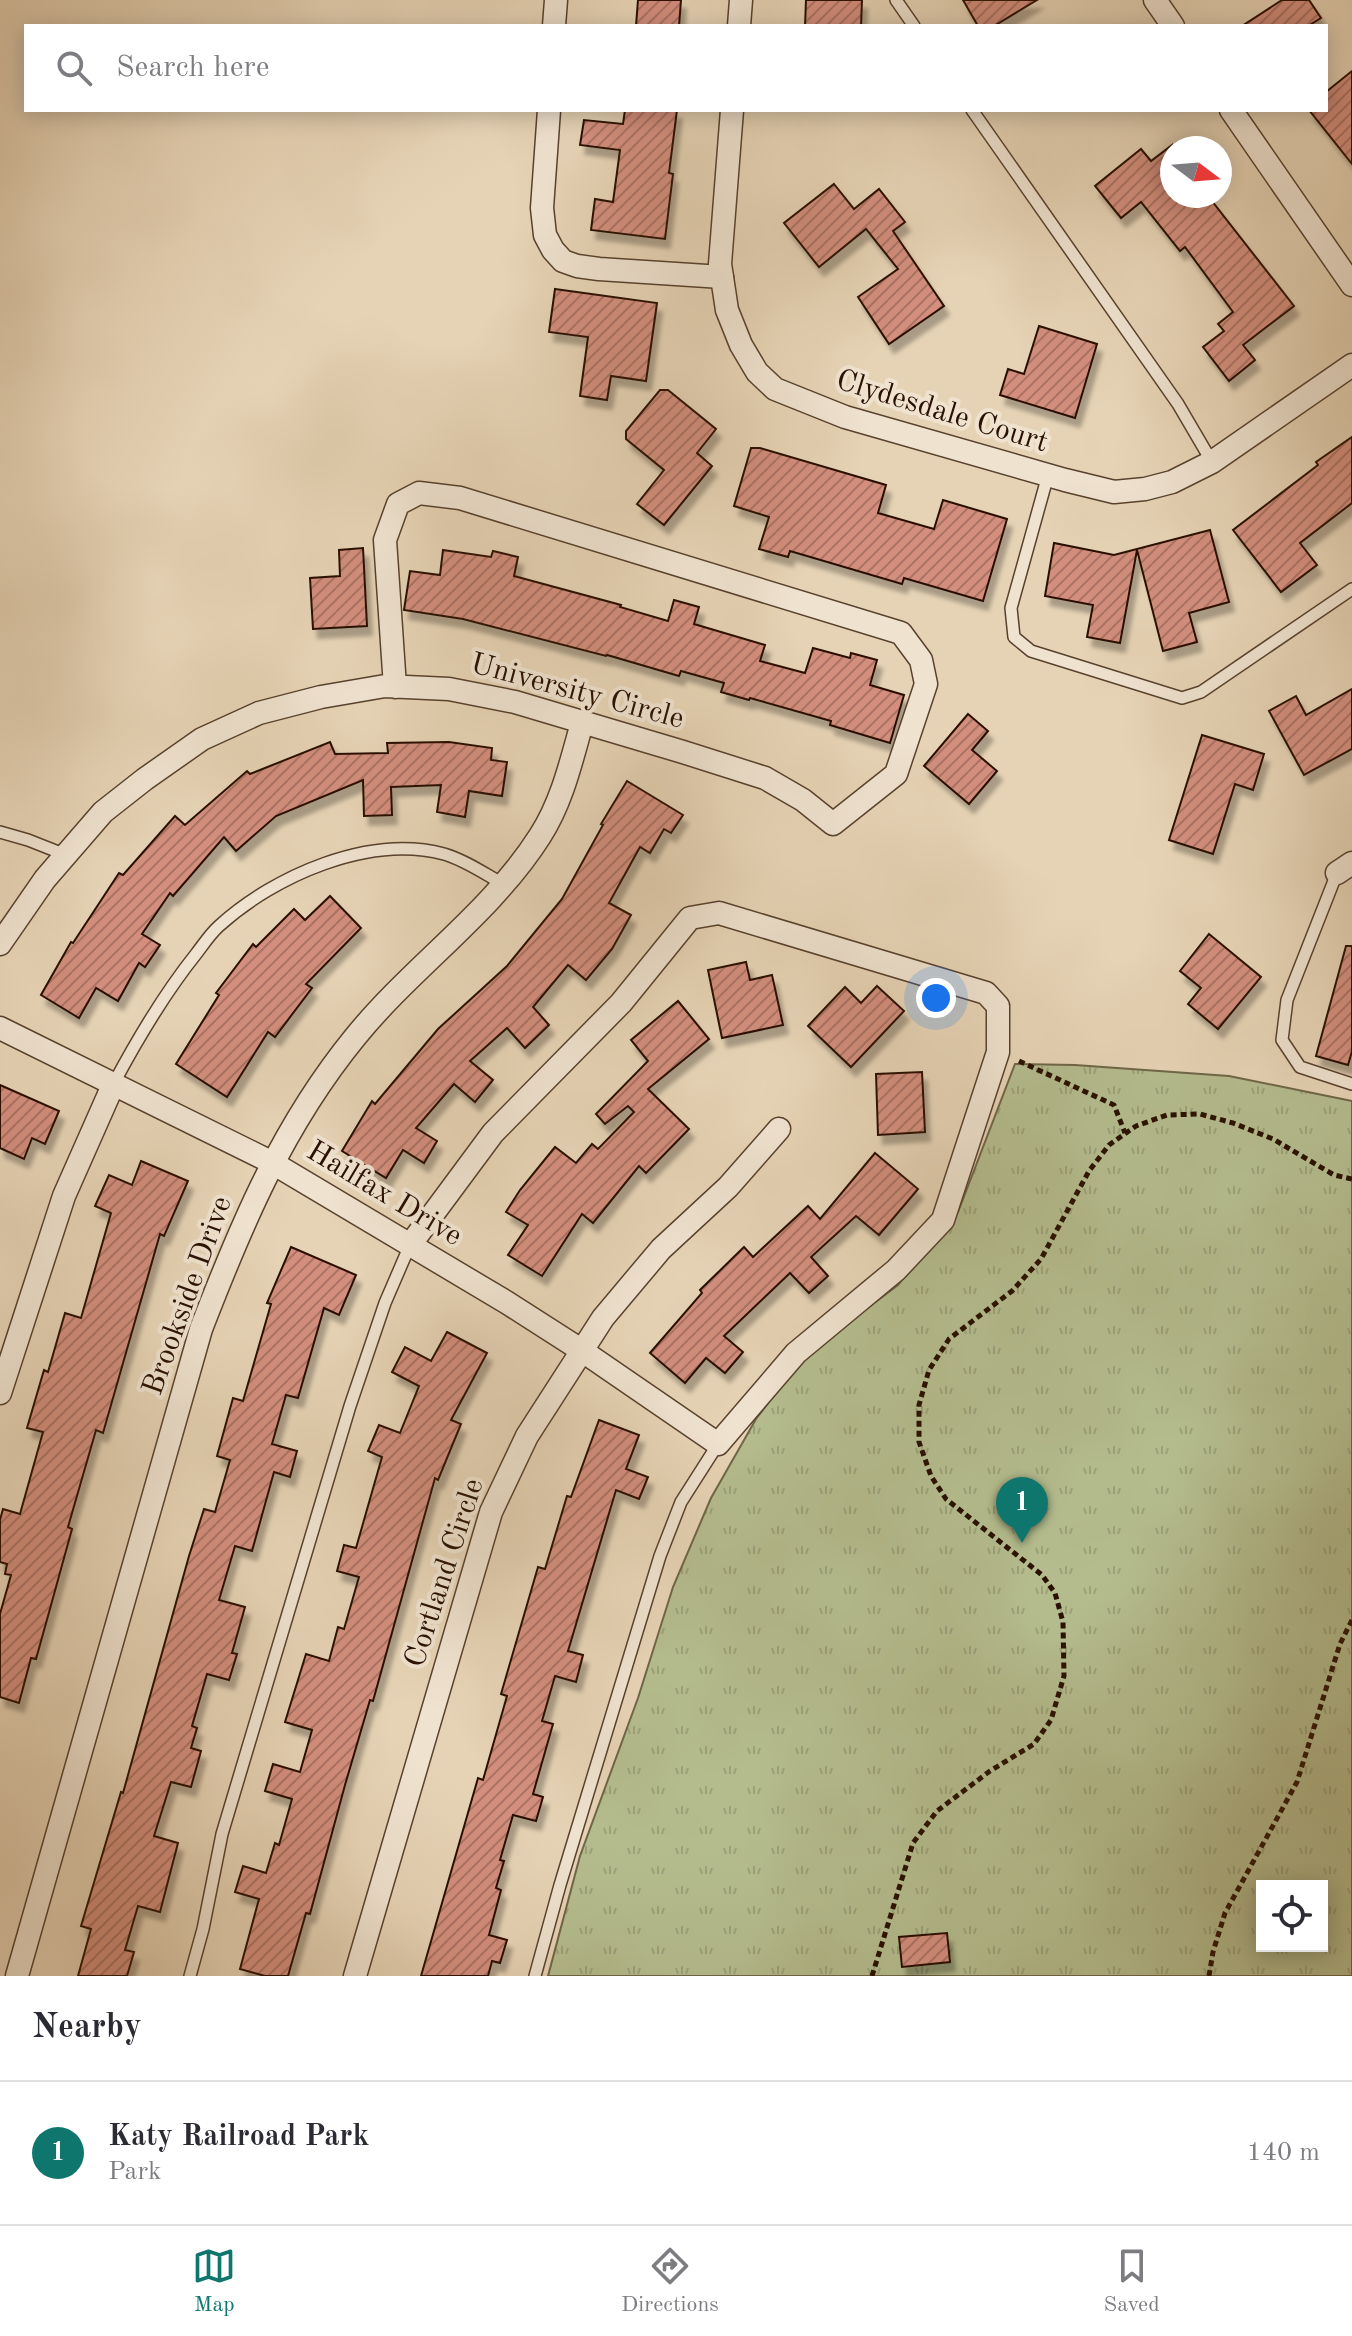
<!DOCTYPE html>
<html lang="en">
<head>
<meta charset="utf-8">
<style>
	:root { --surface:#fff; --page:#f2f2f3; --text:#2b2b33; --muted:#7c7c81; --line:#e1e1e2; --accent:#0f766e }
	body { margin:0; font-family:"Old Standard TT",serif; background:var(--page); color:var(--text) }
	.controls { position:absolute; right:24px; bottom:24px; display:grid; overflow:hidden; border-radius:0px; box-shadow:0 4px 20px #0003 }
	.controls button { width:72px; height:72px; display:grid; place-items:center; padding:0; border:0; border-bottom:2px solid var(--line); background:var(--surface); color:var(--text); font:40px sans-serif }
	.compass { position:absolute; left:1160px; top:136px; width:72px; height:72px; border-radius:50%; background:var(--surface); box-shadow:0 4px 20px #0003; rotate:106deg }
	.you { position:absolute; left:936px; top:998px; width:28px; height:28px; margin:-20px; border:6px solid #fff; border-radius:50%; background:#1a73e8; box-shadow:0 0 0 12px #1a73e833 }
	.badge { display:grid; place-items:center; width:52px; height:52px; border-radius:50%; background:var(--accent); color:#fff; font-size:26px; font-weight:700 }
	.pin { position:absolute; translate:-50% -66px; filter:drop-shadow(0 2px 4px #0008) }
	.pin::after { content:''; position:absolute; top:42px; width:28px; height:24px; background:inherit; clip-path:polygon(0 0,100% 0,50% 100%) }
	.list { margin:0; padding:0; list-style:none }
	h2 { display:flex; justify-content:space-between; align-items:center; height:104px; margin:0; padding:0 32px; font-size:34px }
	h2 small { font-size:26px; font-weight:400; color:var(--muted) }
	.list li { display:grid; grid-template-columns:52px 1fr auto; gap:24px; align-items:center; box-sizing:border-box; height:144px; padding:0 32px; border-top:2px solid var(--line) }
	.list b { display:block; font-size:30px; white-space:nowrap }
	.list p { margin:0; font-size:26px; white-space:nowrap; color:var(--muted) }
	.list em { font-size:26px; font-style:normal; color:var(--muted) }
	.icon { flex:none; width:44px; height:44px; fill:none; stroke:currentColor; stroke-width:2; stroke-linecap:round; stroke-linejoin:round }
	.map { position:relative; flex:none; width:1352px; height:1976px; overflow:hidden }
	.search { position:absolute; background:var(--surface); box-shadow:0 4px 20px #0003; left:24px; right:24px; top:24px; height:88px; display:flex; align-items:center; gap:20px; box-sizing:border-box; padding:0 28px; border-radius:0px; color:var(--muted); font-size:30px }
	.sheet { height:248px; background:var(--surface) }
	nav { display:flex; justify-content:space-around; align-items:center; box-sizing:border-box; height:112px; border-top:2px solid var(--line); background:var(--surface); font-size:22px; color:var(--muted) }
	nav a { display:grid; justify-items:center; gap:4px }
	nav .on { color:var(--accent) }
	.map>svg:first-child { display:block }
	.park { fill:url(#park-tufts); stroke:#6e6647; stroke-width:2; fill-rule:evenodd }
	.building { fill:url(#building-hatch); stroke:#291000; stroke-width:2; filter:url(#shadow) }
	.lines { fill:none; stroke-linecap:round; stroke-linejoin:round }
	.lane-casing { stroke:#58412d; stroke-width:14 }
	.street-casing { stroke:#58412d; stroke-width:25 }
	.path { stroke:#291000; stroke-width:5; stroke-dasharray:6 4; stroke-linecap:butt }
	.lane { stroke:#efe2cf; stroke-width:11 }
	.street { stroke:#efe2cf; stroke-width:22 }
	.labels { text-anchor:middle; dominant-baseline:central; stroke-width:8; stroke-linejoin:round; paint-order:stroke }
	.street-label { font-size:30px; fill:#291000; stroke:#efe2cf }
</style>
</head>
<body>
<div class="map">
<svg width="1352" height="1976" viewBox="0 0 1352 1976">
	<defs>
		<pattern id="park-tufts" width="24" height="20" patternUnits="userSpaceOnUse" patternTransform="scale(2)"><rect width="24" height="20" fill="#b4bc8e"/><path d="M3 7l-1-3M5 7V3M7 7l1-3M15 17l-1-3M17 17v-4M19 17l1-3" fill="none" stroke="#9ba179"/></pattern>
		<pattern id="building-hatch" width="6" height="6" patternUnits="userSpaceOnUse" patternTransform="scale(2)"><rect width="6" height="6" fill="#d38e7d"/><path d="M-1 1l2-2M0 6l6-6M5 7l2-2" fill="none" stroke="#ab7364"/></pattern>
		<filter id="shadow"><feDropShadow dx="5" dy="9" stdDeviation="2" flood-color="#0004"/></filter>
	</defs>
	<rect width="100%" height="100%" fill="#e6d3b5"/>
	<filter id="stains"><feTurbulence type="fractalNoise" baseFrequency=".0025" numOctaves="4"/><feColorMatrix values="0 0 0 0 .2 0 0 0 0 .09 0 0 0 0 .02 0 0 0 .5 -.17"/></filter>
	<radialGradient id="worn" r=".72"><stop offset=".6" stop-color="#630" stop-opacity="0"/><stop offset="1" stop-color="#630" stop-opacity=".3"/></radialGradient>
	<path class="park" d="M1015,1064L1075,1065L1229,1076L1352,1101V1976H548L580,1856L638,1698L673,1587L711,1498L756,1419L804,1356L898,1285L958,1212ZM1262,1886H1322V1946H1262Z"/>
	<g class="building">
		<path d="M638,0H681L679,26H636Z"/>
		<path d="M806,0H862L861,26H805Z"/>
		<path d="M963,0H1037L994,26H978Z"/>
		<path d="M1282,0H1309L1321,18L1308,26H1242Z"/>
		<path d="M1352,71V164L1309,110H1326V92Z"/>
		<path d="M625,110H677L669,173L673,174L665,239L591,230L595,199L613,202L620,150L580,145L584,120L623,124Z"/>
		<path d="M1172,145V196H1208L1294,306L1243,345L1255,360L1229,381L1203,347L1224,331L1218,324L1233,312L1185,247L1180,251L1141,202L1121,218L1095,186L1141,149L1151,161Z"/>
		<path d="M834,184L854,209L879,189L905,222L893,231L944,306L889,344L858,297L898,269L866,229L819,267L784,223Z"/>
		<path d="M555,289L657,303L646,381L611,376L607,400L580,396L588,337L549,332Z"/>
		<path d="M1039,326L1097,344L1075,418L1000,395L1008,369L1024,374Z"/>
		<path d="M660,390H668L716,429L697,453L712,466L664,525L637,504L664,470L626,439V431Z"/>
		<path d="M1352,437V503L1300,543L1317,565L1281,592L1233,530L1318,465L1316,462Z"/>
		<path d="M751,448H760L886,485L878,513L934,529L943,500L1007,519L983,601L904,578L902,584L790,551L788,557L759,549L769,517L734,506Z"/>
		<path d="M1210,530L1229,602L1189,613L1197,642L1163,651L1137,550L1120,643L1087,637L1093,605L1045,596L1054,543L1114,555Z"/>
		<path d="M363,548L367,626L313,629L310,578L340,576L339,550Z"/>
		<path d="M443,550L491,557L493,551L518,557L514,576L621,605L620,607L668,621L674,600L699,607L694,624L765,645L760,661L805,673L813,648L850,658L851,653L877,660L870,685L904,695L890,743L830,725L831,721L750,698L749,700L721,692L724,683L681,671L679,676L607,655L606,656L463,619L404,610L410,571L440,575Z"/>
		<path d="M1352,689V749L1304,775L1269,711L1296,696L1306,715Z"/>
		<path d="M968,714L988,731L972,750L997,771L969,804L924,766Z"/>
		<path d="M1202,735L1264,754L1253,790L1235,784L1213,854L1169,840Z"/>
		<path d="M330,742L335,754L388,753L387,743L449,742L492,748L491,760L507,762L502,796L469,791L465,817L437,812L441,785L391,787L392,815L364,816L363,780L276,816L236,851L224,837L173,896L170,893L142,934L160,945L145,967L139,963L118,1001L96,988L79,1018L41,995L71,942L73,943L119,873L123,875L175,816L185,825L247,771L250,774Z"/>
		<path d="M627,781L683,815L671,833L664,829L650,853L640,847L609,903L631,915L612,949L586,980L568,965L533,1007L549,1025L525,1048L507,1028L470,1061L493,1080L475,1102L454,1084L416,1128L437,1141L424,1163L403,1150L386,1178L342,1151L372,1101L375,1104L438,1029L507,966L562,899L603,825L601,824Z"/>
		<path d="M330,896L361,928L306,984L312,988L275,1037L268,1032L227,1097L176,1064L219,995L216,993L253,944L256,947L294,909L305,920Z"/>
		<path d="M1209,934L1261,977L1218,1029L1188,1004L1201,988L1180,971Z"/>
		<path d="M1346,946H1352V1051L1348,1065L1316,1056Z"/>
		<path d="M746,962L750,980L772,975L783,1025L722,1038L708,970Z"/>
		<path d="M877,986L904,1011L851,1067L808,1026L845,987L861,1003Z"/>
		<path d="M678,1001L709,1039L648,1089L689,1129L646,1173L639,1166L593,1223L582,1214L542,1276L508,1255L528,1225L506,1212L520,1190L555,1147L576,1163L592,1144L598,1149L634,1112L628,1106L605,1124L596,1114L648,1061L631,1040Z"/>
		<path d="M922,1072L925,1132L878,1135L876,1074Z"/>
		<path d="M0,1085L59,1111L45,1144L32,1138L24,1159L0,1148Z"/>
		<path d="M875,1153L918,1189L879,1235L856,1216L811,1257L828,1276L809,1293L790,1273L724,1336L743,1352L725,1373L706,1358L685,1383L650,1353L702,1293L700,1290L744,1247L753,1257L808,1206L820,1219Z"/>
		<path d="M141,1161L188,1181L164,1236L160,1234L103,1433L96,1430L68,1527L72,1529L48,1616L36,1659L31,1658L19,1703L0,1697V1614L11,1575L5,1574L7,1564L0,1562V1520L3,1509L20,1514L43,1432L27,1428L44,1370L48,1372L65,1313L81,1318L111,1213L95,1206L109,1175L132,1185Z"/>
		<path d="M291,1247L356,1275L339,1315L324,1308L298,1398L286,1395L272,1444L297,1451L290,1477L274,1472L252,1551L235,1546L219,1600L245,1607L232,1653L237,1654L229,1680L207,1674L192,1726L197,1728L191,1748L201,1751L191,1787L171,1782L154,1836L178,1843L160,1912L138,1906L125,1950L134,1952L127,1976H78L91,1929L81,1926L121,1792L123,1793L189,1556L204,1509L215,1512L230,1460L217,1456L233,1398L243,1401L271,1304L267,1303Z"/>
		<path d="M447,1332L487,1353L451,1420L461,1424L438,1480L435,1478L373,1701L370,1700L345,1785L310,1914L306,1913L288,1976H265L240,1969L259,1899L235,1892L243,1866L266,1873L275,1843L279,1845L292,1799L265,1791L273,1764L300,1772L312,1730L285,1722L306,1654L329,1661L338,1627L344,1629L359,1577L337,1571L344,1545L356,1548L382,1457L368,1451L379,1425L400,1433L419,1386L392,1372L405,1347L431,1361Z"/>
		<path d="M599,1420L639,1435L626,1469L648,1477L639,1499L616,1490L568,1651L583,1655L576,1682L555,1676L542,1721L553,1724L533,1794L543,1797L536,1821L513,1815L500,1860L504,1861L496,1888L501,1890L489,1935L507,1940L500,1963L492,1961L488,1976H421L478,1778L483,1780L507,1696L501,1694L538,1567L545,1569L567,1496L571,1497Z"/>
		<path d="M947,1933L950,1962L902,1967L899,1937Z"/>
	</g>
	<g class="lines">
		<defs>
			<g id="lane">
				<path d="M896,0L914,26"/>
				<path d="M972,110L1178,404L1212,462"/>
				<path d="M1048,475L1011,608L1014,637L1031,651L1182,698L1201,692L1352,589"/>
				<path d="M0,832L28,840L66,855"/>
				<path d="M1337,873L1287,1000L1282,1040L1300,1067L1352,1084"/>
				<path d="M114,1083C138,1038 164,994 196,954C203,945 210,934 219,926C274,876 369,834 444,854C465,860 485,874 503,884"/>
				<path d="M190,1976L203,1929L222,1834L350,1406L385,1303L410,1245"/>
				<path d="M535,1976L560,1885L660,1556L681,1502L718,1444"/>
			</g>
			<g id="street">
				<path d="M1155,0L1173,26"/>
				<path d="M554,26L556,0"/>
				<path d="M739,26L741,0"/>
				<path d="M549,110L542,208L545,235L553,250L563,261L577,266L599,269L722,277"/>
				<path d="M732,110L720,264L727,310L741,345L757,372L775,389L845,417L1065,480L1114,492L1145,489L1172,482L1212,462L1352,365"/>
				<path d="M1231,110L1352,285"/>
				<path d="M1337,873L1352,863"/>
				<path d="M0,944L45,879L103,812L145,779L202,739L259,713L321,697L385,686L449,689L515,702L683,752L765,778L803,800L833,824L896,774L926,684L921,660L901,633L460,498L419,493L398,504L385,540L395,687"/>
				<path d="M0,1028L271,1162L506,1302L581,1350L718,1444L796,1353L896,1270L943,1220L998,1052V1006L986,993L719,913L690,918L621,1003L493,1133L410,1245"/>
				<path d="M0,1393L64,1196L114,1083"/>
				<path d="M17,1976L201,1329C242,1223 283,1125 356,1036C413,966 491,913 540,836C562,802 571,762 582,723"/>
				<path d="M355,1976L491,1512L527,1436L603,1318L661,1249L728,1187L779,1129"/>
			</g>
		</defs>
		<use href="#lane" class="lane-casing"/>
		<use href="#street" class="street-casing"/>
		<g class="path">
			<path d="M1019,1061L1114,1105L1125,1133"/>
			<path d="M872,1976L913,1843L937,1811L990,1771L1034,1744L1051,1720L1064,1676L1063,1622L1055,1593L1042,1575L946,1499L931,1476L919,1442V1405L929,1370L949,1339L1012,1291L1041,1259L1089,1171L1109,1145L1136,1126L1167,1115L1200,1114L1233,1123L1273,1139L1334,1175L1352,1179"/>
			<path d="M1209,1976L1213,1952L1225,1913L1297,1782L1340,1644L1352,1620"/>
		</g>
		<use href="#lane" class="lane"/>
		<use href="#street" class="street"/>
	</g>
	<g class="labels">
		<g class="street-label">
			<text transform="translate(942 412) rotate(17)">Clydesdale Court</text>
			<text transform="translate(577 692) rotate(15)">University Circle</text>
			<text transform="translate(384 1194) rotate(31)">Hailfax Drive</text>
			<text transform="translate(188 1296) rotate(-70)">Brookside Drive</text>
			<text transform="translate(445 1573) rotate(-72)">Cortland Circle</text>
		</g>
	</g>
	<rect width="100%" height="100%" filter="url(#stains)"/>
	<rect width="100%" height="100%" fill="url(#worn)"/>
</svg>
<div class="controls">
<button><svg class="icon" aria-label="locate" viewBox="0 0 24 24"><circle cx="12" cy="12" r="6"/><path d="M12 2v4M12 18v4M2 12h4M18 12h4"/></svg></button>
</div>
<svg class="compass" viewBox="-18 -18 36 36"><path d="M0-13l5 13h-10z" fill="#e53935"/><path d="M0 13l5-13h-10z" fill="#7c7c81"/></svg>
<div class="you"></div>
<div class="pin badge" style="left:1022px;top:1543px">1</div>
<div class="search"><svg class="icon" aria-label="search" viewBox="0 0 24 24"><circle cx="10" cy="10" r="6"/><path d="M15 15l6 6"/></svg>Search here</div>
</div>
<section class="sheet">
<h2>Nearby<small></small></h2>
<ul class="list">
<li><span class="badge">1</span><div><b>Katy Railroad Park</b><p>Park</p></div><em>140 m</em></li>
</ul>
</section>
<nav>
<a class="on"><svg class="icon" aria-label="map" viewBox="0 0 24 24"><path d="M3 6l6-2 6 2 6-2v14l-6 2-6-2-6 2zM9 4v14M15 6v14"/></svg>Map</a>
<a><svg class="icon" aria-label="directions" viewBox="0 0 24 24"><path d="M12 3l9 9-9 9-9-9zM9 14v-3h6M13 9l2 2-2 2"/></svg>Directions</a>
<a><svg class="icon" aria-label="saved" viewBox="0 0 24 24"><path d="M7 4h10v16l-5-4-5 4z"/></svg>Saved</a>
</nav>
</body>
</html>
